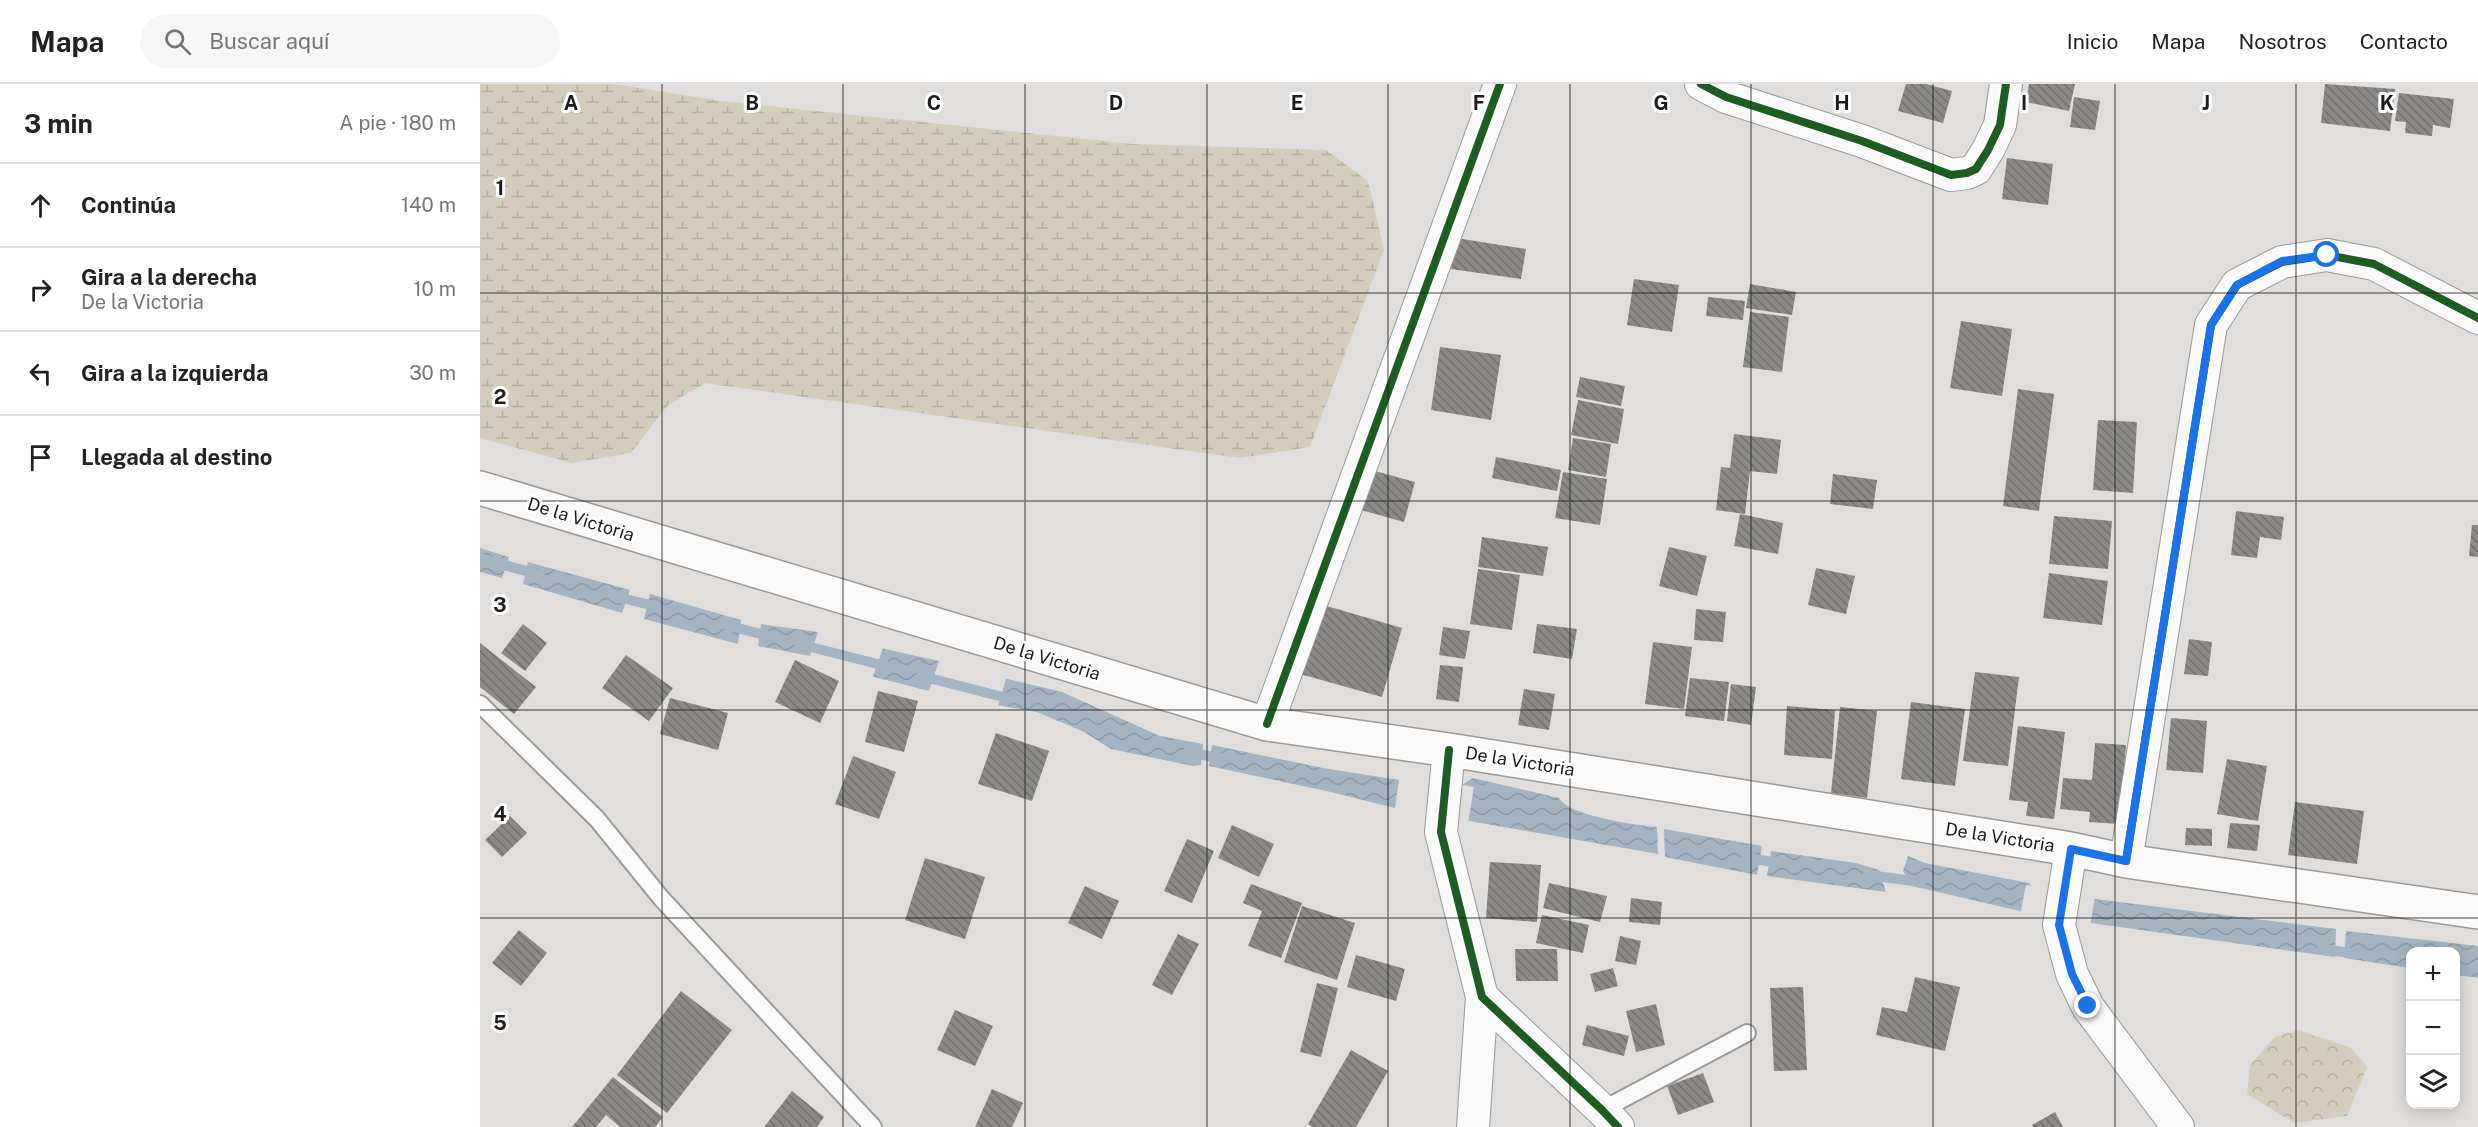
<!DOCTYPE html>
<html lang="es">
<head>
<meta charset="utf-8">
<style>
	:root { --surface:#fff; --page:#f6f6f6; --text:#222; --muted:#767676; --line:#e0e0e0 }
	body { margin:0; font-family:"Public Sans",sans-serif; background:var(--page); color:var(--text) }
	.controls { position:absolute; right:18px; bottom:18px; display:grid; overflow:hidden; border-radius:12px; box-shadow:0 3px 15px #0003 }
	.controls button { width:54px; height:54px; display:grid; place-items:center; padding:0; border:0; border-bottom:2px solid var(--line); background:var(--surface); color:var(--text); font:30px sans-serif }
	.stop { position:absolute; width:18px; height:18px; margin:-14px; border:4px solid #1a73e8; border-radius:50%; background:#fff }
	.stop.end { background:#1a73e8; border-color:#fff; box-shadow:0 2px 6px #0008 }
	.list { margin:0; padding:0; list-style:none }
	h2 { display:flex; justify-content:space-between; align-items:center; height:78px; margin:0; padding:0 24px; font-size:26px }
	h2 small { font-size:20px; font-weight:400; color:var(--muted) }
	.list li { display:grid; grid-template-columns:39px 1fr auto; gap:18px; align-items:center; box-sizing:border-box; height:84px; padding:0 24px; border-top:2px solid var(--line) }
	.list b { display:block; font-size:22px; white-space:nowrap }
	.list p { margin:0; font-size:20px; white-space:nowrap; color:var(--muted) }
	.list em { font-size:20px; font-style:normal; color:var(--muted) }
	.icon { flex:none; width:33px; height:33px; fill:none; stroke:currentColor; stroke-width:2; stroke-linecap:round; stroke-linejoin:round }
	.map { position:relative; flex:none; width:1998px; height:1043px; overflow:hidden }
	header { display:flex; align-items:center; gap:36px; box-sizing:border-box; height:84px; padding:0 30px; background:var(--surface); border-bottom:2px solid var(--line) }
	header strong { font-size:28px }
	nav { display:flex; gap:33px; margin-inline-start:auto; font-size:21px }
	.search { width:420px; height:54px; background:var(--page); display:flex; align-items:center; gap:15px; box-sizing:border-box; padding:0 21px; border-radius:33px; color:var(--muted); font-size:22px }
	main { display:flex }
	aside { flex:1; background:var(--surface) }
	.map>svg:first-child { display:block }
	.forest { fill:url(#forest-crowns) }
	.wetland { fill:url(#wetland-marsh) }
	.water { fill:url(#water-waves) }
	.pier { fill:#dfdedc }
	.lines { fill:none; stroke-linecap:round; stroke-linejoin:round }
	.stream { stroke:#a4b4c2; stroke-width:10 }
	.building { fill:url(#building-back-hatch) }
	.lane-casing { stroke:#9b9a99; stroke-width:20 }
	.street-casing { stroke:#9b9a99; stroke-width:34 }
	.secondary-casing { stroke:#9b9a99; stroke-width:36 }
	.lane { stroke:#fafafa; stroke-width:16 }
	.street { stroke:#fafafa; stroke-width:32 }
	.secondary { stroke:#fafafa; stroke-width:33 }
	.cycleway-casing { stroke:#fff; stroke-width:11 }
	.cycleway { stroke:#1b5e20; stroke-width:8 }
	.route { stroke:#1a73e8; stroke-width:8 }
	.grid { fill:none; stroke:#1c1c1a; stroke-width:1.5; stroke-opacity:0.55 }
	.labels { text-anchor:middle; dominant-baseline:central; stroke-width:6; stroke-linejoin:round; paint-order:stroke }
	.street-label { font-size:18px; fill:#1c1c1a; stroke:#fff }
	.grid-label { font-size:20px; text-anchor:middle; font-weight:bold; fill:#1c1c1a; stroke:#fff; stroke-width:6; stroke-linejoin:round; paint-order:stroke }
</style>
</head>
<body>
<header>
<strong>Mapa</strong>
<div class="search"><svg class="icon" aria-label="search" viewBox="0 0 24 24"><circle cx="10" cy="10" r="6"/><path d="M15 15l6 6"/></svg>Buscar aquí</div>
<nav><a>Inicio</a><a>Mapa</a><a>Nosotros</a><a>Contacto</a></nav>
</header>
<main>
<aside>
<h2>3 min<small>A pie · 180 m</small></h2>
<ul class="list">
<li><svg class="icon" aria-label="ahead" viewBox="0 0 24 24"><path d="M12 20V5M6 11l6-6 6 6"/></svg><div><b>Continúa</b></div><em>140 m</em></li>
<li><svg class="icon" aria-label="right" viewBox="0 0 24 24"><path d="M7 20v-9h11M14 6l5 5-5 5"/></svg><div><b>Gira a la derecha</b><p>De la Victoria</p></div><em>10 m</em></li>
<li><svg class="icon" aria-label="left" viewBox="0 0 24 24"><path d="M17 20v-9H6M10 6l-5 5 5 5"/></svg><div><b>Gira a la izquierda</b></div><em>30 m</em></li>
<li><svg class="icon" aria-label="arrive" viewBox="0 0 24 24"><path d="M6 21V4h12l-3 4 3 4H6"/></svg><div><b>Llegada al destino</b></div></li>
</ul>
</aside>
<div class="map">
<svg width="1998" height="1043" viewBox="0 0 1998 1043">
	<defs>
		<pattern id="forest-crowns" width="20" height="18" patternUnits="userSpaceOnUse" patternTransform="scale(1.5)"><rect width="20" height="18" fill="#d4cdbc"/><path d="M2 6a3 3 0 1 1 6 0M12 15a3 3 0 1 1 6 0" fill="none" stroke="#b5afa1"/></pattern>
		<pattern id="wetland-marsh" width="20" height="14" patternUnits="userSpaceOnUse" patternTransform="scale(1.5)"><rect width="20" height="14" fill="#d4cdbc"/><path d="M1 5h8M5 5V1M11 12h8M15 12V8" fill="none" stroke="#b5afa1"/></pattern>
		<pattern id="water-waves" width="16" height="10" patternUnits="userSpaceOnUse" patternTransform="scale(1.5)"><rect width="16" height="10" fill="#a4b4c2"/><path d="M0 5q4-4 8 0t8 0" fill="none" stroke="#8d9aa6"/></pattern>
		<pattern id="building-back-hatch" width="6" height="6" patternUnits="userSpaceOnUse" patternTransform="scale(1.5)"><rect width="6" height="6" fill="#8b8a88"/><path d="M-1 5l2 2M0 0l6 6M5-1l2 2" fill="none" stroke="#71706e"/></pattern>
	</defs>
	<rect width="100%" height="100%" fill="#dfdedc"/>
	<path class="forest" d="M1818,946L1870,963L1887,983L1867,1032L1814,1039L1767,1010L1770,981L1795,953Z"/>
	<path class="wetland" d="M0,0H133L241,17L652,60L846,66L888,97L904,166L830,363L760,374L225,299L188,321L151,369L92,379L0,354Z"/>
	<g class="water">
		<path d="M0,464L29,473L22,494L0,488Z"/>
		<path d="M48,478L150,506L142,529L43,500Z"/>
		<path d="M170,510L261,536L258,560L164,535Z"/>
		<path d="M281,540L338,548L330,572L278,562Z"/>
		<path d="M396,563L459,577L449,607L387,591Z"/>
		<path d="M519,593L582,608L680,652L723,660L721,681L713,682L631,665L604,648L557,628L511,620Z"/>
		<path d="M732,661L843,684L919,696L915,724L851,708L729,682Z"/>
		<path d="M993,694L1079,714C1089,732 1155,741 1177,743L1178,770L972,734L977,704Z"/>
		<path d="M1184,745L1282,762L1277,791L1185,773Z"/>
		<path d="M1291,767L1376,779L1399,786L1406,808L1287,792Z"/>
		<path d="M1428,772L1445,779L1549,799L1555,808L1553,830L1432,802L1423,787Z"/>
		<path d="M1591,812L1856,845L1855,873L1589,836Z"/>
		<path d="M1866,847L1998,862V894L1976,891V868H1930V884L1864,874Z"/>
	</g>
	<g class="pier">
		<path d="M396,560L404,561L392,595L384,591L393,562Z"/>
		<path d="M519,590L527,592L517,624L510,623L508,620L516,592Z"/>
		<path d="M978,700L994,703L988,739L971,737Z"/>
		<path d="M1546,801L1556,803L1558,807L1554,833L1540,831Z"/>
		<path d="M1593,810L1615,813L1610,842L1589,839Z"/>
	</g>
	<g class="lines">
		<g class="stream">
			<path d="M0,474L60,491"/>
			<path d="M133,512L179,523"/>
			<path d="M246,541L292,553"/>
			<path d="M319,560L405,582"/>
			<path d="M441,592L527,614"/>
			<path d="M708,668L743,675"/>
			<path d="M1266,774L1301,779"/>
			<path d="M1388,791L1441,798"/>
			<path d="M1842,865L1877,870"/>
		</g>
	</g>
	<g class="building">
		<path d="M1426,0H1446L1472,7L1463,39L1418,27Z"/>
		<path d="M1549,0H1595L1589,27L1546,18Z"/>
		<path d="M1845,0L1915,5L1910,47L1841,39Z"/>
		<path d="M1919,9L1974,15L1970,44L1953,41L1952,52L1925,49L1926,38L1915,37Z"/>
		<path d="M1594,13L1620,17L1615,46L1590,43Z"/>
		<path d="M1527,74L1573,80L1568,121L1522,115Z"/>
		<path d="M976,154L1046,165L1041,195L971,185Z"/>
		<path d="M1154,195L1199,201L1192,248L1147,241Z"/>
		<path d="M1270,200L1316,208L1312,231L1266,224Z"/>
		<path d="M1228,213L1265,217L1263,236L1226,232Z"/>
		<path d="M1270,228L1309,233L1302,288L1263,283Z"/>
		<path d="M1481,237L1532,245L1522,312L1470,304Z"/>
		<path d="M960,263L1021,271L1011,336L951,326Z"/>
		<path d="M1100,293L1145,302L1141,322L1096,313Z"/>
		<path d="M1538,305L1574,310L1559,427L1523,422Z"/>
		<path d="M1098,316L1144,325L1138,360L1091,351Z"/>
		<path d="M1618,336L1657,338L1653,409L1613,406Z"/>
		<path d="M1254,350L1301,356L1297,390L1270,387L1265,430L1236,426L1241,383L1250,384Z"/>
		<path d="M1093,354L1131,360L1126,393L1088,386Z"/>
		<path d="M1016,373L1081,386L1077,407L1012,394Z"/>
		<path d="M884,384L935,398L924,438L874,424Z"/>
		<path d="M1083,388L1127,395L1120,441L1075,434Z"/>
		<path d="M1353,390L1397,396L1393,425L1350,420Z"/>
		<path d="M1756,427L1804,433L1801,456L1780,453L1777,474L1751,471Z"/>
		<path d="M1260,430L1303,439L1298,470L1254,462Z"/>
		<path d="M1574,432L1632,437L1628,485L1569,480Z"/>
		<path d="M1992,441H1998V473L1989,472Z"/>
		<path d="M1002,453L1068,463L1063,492L998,483Z"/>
		<path d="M1189,463L1227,472L1217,512L1179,502Z"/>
		<path d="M1336,484L1375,492L1366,530L1328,521Z"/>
		<path d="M998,485L1040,491L1032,546L990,540Z"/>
		<path d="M1569,489L1628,497L1622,541L1563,534Z"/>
		<path d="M840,520L922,544L902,613L820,590Z"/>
		<path d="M1216,525L1246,528L1243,558L1214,556Z"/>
		<path d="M43,540L67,559L45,587L21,569Z"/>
		<path d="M1057,540L1097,545L1092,575L1053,569Z"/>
		<path d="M963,543L990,547L985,575L959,571Z"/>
		<path d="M1709,555L1732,558L1728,592L1704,590Z"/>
		<path d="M1173,558L1212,563L1204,625L1165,620Z"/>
		<path d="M0,559L56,603L34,630L0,603Z"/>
		<path d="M146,571L193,604L169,637L122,604Z"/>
		<path d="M315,576L359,597L340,639L295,618Z"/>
		<path d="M960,581L983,583L979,618L956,615Z"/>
		<path d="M1495,588L1539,593L1528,682L1483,677Z"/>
		<path d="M1210,594L1249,598L1244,637L1205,632Z"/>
		<path d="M1251,600L1276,603L1271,641L1247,637Z"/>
		<path d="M1044,605L1075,610L1069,646L1038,641Z"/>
		<path d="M398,607L438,617L424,668L385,658Z"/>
		<path d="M190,614L248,629L238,666L180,650Z"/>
		<path d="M1431,618L1485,625L1475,702L1421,695Z"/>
		<path d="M1307,622L1355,626L1352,675L1304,671Z"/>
		<path d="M1360,623L1397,627L1387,714L1351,709Z"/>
		<path d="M1691,634L1727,637L1723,689L1686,686Z"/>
		<path d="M1538,642L1585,648L1574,735L1546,732L1548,718L1529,716Z"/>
		<path d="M516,649L569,667L552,717L498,700Z"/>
		<path d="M1615,659L1646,661L1640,740L1609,738L1610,728L1580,725L1583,694L1612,696Z"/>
		<path d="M373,672L416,688L399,735L355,720Z"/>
		<path d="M1747,675L1787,682L1778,737L1737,730Z"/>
		<path d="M1815,718L1884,727L1877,780L1808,771Z"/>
		<path d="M30,732L47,749L22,773L5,756Z"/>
		<path d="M1750,739L1780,741L1777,767L1747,764Z"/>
		<path d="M752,741L794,760L779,793L738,774Z"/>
		<path d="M1706,744L1732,745V762L1705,761Z"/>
		<path d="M707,755L734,767L712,819L684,807Z"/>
		<path d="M445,774L505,793L485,855L425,836Z"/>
		<path d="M1010,778L1061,781L1057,838L1006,834Z"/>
		<path d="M1069,799L1127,812L1120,838L1063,824Z"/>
		<path d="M771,800L822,819L801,874L768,862L782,827L763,819Z"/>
		<path d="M605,802L639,817L622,855L588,839Z"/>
		<path d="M1151,814L1182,818L1180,841L1149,838Z"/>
		<path d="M822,822L875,839L857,896L804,878Z"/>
		<path d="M1062,831L1109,841L1103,869L1056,859Z"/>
		<path d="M39,846L67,869L41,902L12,879Z"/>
		<path d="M698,850L719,860L692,911L672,901Z"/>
		<path d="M1140,852L1161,857L1156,881L1135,877Z"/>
		<path d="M1035,865H1077L1078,897H1036Z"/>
		<path d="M876,871L925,885L916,917L867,903Z"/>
		<path d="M1133,884L1138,902L1115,908L1110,890Z"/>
		<path d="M1435,893L1480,903L1465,967L1396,951L1402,923L1427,928Z"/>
		<path d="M837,899L858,904L841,973L820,968Z"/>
		<path d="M1323,903L1327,986L1294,987L1290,904Z"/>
		<path d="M201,907L252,946L187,1029L137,991Z"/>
		<path d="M1176,920L1185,961L1156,968L1146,927Z"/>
		<path d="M475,926L513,942L495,982L457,966Z"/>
		<path d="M1107,941L1149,952L1144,972L1102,961Z"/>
		<path d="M871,966L908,987L876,1043H832L828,1040Z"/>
		<path d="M1223,989L1234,1018L1198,1031L1187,1002Z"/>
		<path d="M133,993L183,1033L175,1043H140L126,1031L116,1043H92Z"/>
		<path d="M512,1005L543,1019L532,1043H495Z"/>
		<path d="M312,1007L344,1033L337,1043H284Z"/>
		<path d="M1575,1028L1583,1043H1553L1552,1041Z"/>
	</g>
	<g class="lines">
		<defs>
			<g id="lane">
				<path d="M0,620L117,735L181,814L393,1043"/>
				<path d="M1122,1026L1267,949"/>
			</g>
			<g id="street">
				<path d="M1221,0L1246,13L1382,57L1471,91L1487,89L1496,85L1508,66L1520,41L1526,0"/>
				<path d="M787,640L1020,0"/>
				<path d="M969,666L961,748L1002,913L1122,1026L1138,1043"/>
				<path d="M1591,765L1579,841L1592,890L1608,923L1698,1043"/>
				<path d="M1646,777L1731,241L1757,201L1802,178L1847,171L1894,180L1998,234"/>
				<path d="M993,1043L1002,913"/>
			</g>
			<path id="secondary" d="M0,404L787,640L969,666L1591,765L1646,777L1998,828"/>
		</defs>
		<use href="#lane" class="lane-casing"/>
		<use href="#street" class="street-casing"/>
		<use href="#secondary" class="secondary-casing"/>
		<use href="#lane" class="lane"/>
		<use href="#street" class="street"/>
		<use href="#secondary" class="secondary"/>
		<defs>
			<g id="cycleway">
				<path d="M1221,0L1246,13L1382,57L1471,91L1487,89L1496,85L1508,66L1520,41L1526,0"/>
				<path d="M787,640L1020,0"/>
				<path d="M969,666L961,748L1002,913L1122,1026L1138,1043"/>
				<path d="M1646,777L1731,241L1757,201L1802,178L1847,171L1894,180L1998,234"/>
			</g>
		</defs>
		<use href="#cycleway" class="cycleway-casing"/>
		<use href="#cycleway" class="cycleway"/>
	</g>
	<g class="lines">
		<path class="route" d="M1608,922L1592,890L1579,841L1591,765L1646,777L1731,241L1757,201L1802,177L1847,171"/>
	</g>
	<path class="grid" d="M182,0V1043M363,0V1043M545,0V1043M727,0V1043M908,0V1043M1090,0V1043M1271,0V1043M1453,0V1043M1635,0V1043M1816,0V1043M0,209H1998M0,417H1998M0,626H1998M0,834H1998"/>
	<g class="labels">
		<g class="street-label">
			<text transform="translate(101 435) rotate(17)">De la Victoria</text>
			<text transform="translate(567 574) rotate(17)">De la Victoria</text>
			<text transform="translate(1040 677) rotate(9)">De la Victoria</text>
			<text transform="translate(1520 753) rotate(9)">De la Victoria</text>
		</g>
	</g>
	<g class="grid-label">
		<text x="91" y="26">A</text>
		<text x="272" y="26">B</text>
		<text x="454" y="26">C</text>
		<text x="636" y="26">D</text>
		<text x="817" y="26">E</text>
		<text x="999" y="26">F</text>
		<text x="1181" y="26">G</text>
		<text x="1362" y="26">H</text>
		<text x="1544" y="26">I</text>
		<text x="1726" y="26">J</text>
		<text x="1907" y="26">K</text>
		<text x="20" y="111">1</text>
		<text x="20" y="320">2</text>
		<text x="20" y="528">3</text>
		<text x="20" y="737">4</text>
		<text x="20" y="946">5</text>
	</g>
</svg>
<div class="controls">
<button>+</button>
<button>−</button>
<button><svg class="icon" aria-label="layers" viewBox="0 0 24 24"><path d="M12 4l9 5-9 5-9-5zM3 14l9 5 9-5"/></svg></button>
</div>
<div class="stop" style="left:1847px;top:171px"></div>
<div class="stop end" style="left:1608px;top:922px"></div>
</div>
</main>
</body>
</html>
